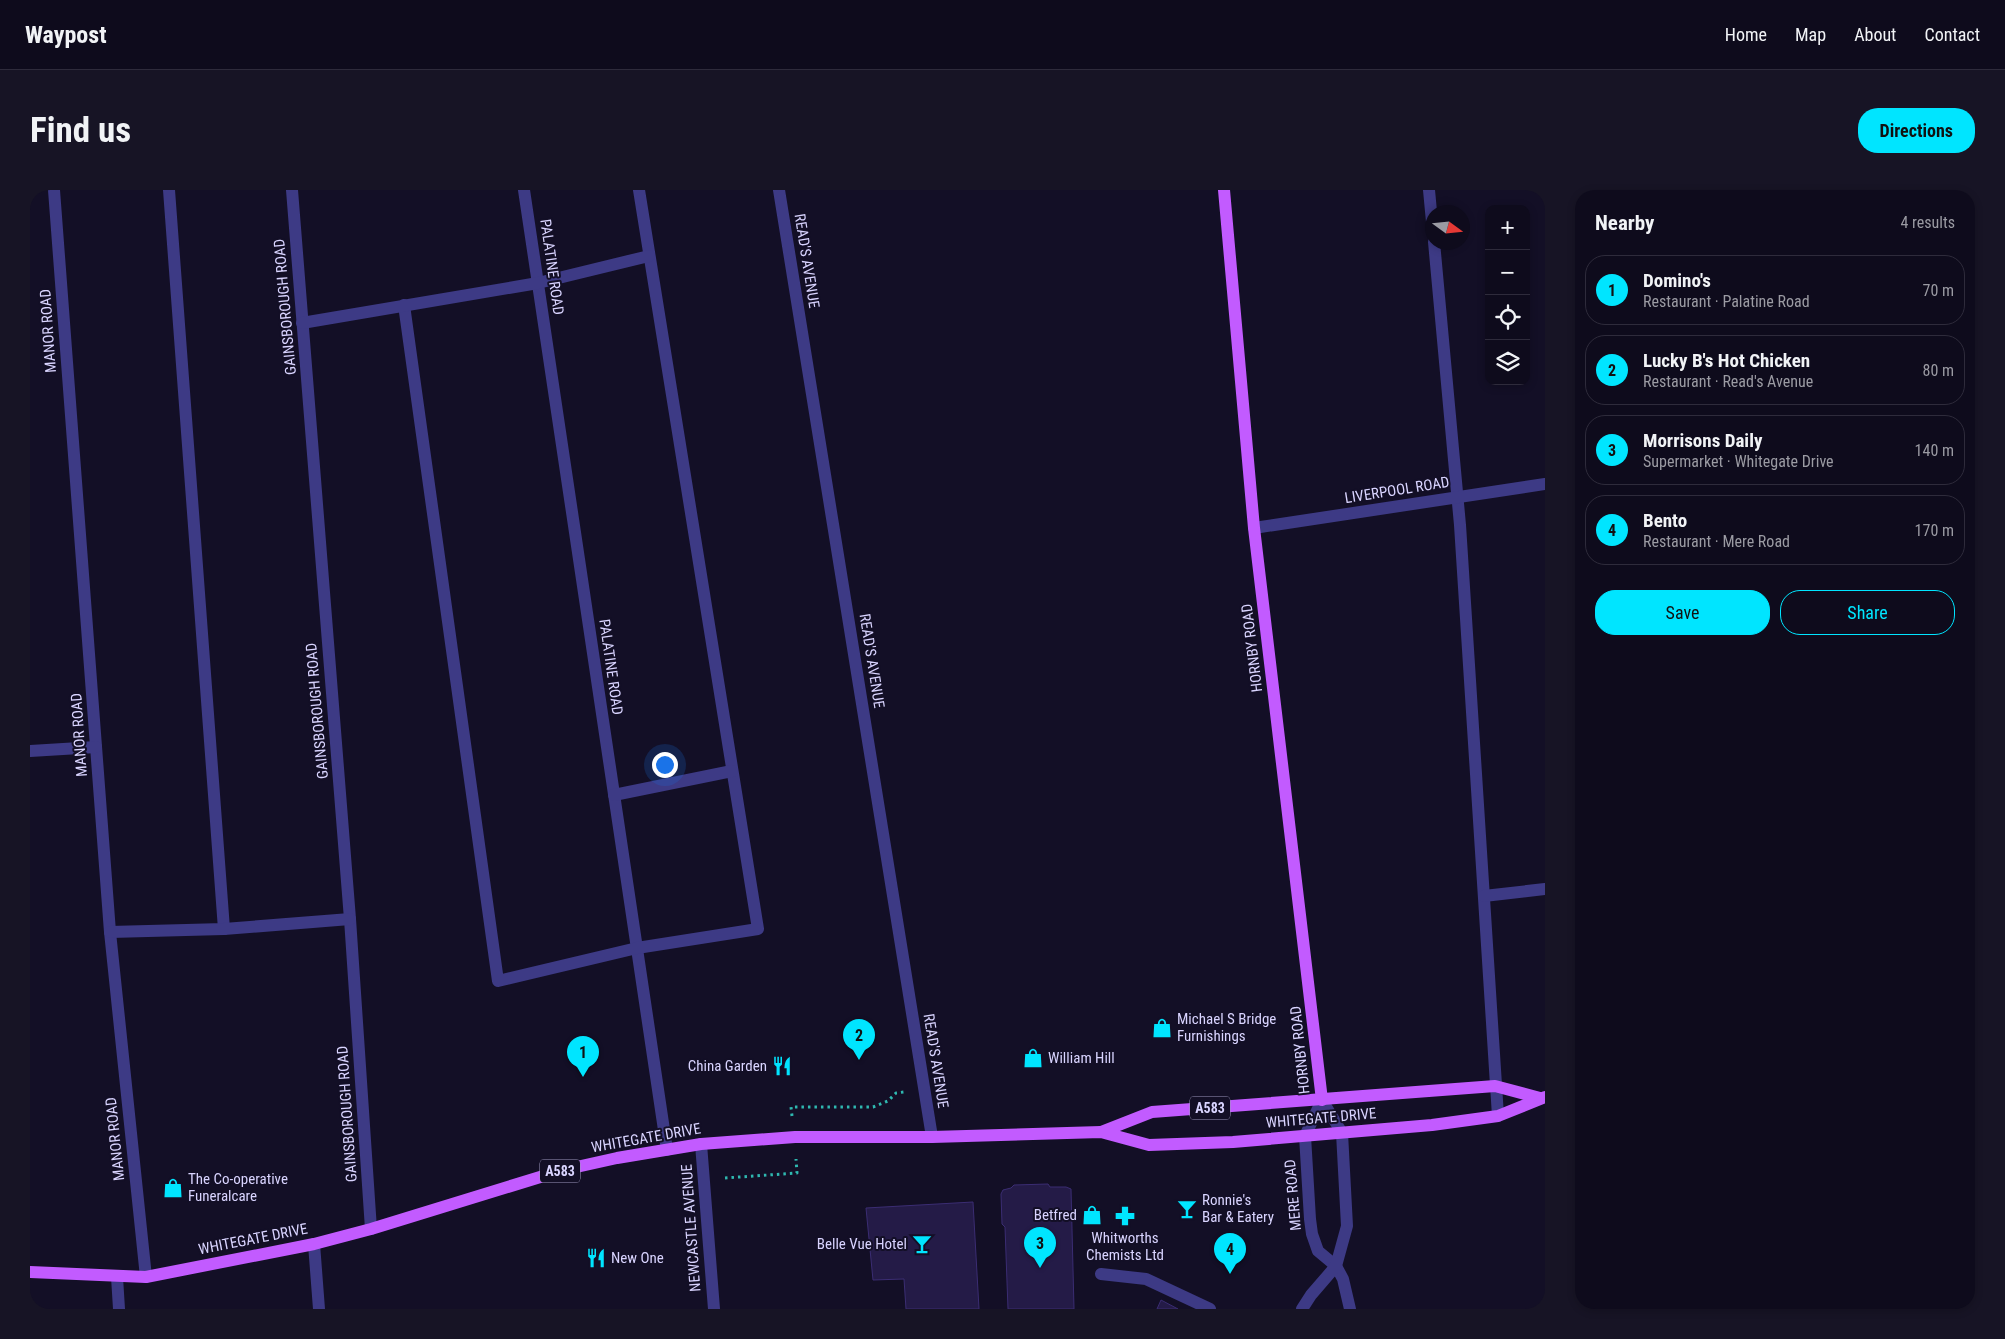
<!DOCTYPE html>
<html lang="en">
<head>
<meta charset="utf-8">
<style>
	:root { --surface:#0e0b1c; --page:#171425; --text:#f1f3f6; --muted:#9b9ba3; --line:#2e2b3b; --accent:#00e5ff }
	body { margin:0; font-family:"Roboto Condensed",sans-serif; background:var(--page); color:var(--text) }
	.controls { position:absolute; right:15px; top:15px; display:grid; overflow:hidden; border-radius:10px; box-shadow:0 2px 8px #0003 }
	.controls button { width:45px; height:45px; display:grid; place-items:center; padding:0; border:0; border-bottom:1px solid var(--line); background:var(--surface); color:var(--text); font:25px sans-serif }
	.compass { position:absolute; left:1395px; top:15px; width:45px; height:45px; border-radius:50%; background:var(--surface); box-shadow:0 2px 8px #0003; rotate:105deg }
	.you { position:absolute; left:634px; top:574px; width:18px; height:18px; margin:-12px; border:4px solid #fff; border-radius:50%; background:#1a73e8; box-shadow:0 0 0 8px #1a73e833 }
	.badge { display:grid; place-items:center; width:32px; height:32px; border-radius:50%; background:var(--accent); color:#111; font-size:16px; font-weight:700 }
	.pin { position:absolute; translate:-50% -41px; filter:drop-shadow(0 1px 2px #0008) }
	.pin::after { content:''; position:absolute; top:26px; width:18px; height:15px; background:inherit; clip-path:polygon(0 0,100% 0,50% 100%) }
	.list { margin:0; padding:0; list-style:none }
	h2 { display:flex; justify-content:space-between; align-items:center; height:65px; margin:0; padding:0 20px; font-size:21px }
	h2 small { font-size:16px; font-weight:400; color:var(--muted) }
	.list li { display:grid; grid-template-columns:32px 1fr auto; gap:15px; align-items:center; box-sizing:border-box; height:70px; margin:0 10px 10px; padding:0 10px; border:1px solid var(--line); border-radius:20px }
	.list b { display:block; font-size:19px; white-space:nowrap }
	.list p { margin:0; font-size:16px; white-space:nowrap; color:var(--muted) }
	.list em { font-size:16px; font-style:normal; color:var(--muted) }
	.actions { display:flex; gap:10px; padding:15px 20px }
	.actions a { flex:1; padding:11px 0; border:1px solid var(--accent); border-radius:20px; text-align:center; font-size:18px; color:var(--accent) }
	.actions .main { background:var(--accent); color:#111 }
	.icon { flex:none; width:28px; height:28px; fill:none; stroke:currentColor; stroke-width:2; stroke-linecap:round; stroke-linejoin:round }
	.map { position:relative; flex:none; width:1515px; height:1119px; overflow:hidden; border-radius:20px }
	header { display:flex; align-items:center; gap:30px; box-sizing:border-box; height:70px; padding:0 25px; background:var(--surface); border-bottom:1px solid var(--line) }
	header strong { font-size:24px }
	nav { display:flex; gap:28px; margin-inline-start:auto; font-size:18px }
	.intro { display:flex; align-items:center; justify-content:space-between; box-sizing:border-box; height:120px; padding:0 30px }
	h1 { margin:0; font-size:35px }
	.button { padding:12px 22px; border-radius:20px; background:var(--accent); color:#111; font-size:18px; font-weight:700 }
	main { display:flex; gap:30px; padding:0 30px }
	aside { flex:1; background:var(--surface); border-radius:20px; box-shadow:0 2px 8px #0003 }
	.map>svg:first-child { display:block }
	.building { fill:#241b47; stroke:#3b2d73 }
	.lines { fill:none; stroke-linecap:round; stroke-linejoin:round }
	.path { stroke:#2fb8b0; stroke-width:3; stroke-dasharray:2.5 4; stroke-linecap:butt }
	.minor { stroke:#3d3a85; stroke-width:12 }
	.major { stroke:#c25bff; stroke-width:12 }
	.labels { text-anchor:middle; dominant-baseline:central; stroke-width:4; stroke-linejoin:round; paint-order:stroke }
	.shield { fill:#130f26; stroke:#9e99be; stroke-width:1 }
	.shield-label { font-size:14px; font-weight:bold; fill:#d9d4ff }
	.street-label { font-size:15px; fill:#d9d4ff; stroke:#130f26 }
	.poi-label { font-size:15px; fill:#d9d4ff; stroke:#130f26; text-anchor:start }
</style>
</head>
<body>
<header>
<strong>Waypost</strong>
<nav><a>Home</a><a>Map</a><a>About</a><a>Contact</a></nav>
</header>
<div class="intro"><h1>Find us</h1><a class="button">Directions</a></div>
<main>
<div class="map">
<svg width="1515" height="1119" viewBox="0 0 1515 1119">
	<rect width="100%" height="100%" fill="#130f26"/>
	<g class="building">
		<path d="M1018,994L1020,997H1036L1041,999L1044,1119H978L975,1037L972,1034L971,1004L973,1000L981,998L984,995Z"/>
		<path d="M943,1012L949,1119H876L874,1089L843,1090L836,1018Z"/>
		<path d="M1131,1110L1148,1119H1127Z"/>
	</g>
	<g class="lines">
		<g class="path">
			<path d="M762,926L761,917H843L858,911L866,903L874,902"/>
			<path d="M695,988L767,983L766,969"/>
		</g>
		<g class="minor">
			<path d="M24,0L80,742L116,1087"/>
			<path d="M139,0L194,739"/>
			<path d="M262,0L320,729L341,1039"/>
			<path d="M494,0L637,960"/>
			<path d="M749,0L902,947"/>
			<path d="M1399,0L1402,32"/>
			<path d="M1404,52L1430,335L1468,926"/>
			<path d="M374,115L468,791L607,758L728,739L609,0"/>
			<path d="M272,133L508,93L619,66"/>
			<path d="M1224,338L1515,294"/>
			<path d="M0,561L66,557"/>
			<path d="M584,605L702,581"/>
			<path d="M1454,706L1515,699"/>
			<path d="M80,742L194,739L320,729"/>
			<path d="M1292,910L1275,946L1280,1029L1282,1044L1288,1061L1306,1076L1313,1089L1320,1119"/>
			<path d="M671,954L684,1119"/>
			<path d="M284,1054L289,1119"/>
			<path d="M1071,1084L1116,1089L1180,1119"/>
			<path d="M87,1087L89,1119"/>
			<path d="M1272,1119L1281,1105L1306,1076L1317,1036L1312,943L1292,910"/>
		</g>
		<g class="major">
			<path d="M1194,0L1224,338L1292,910"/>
			<path d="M1071,942L1122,922L1465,896L1510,908"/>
			<path d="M0,1082L116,1087L284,1054L341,1039L533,980L587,968L671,954L765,947H902L1071,942L1119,955L1203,952L1402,935L1468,926L1515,907"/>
		</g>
	</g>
	<defs>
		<symbol id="shop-bare" viewBox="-9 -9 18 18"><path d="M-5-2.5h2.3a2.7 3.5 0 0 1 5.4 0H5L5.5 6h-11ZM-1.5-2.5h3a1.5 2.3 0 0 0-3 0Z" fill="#00e5ff" stroke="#130f26" stroke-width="2.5" paint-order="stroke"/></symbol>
		<symbol id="restaurant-bare" viewBox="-9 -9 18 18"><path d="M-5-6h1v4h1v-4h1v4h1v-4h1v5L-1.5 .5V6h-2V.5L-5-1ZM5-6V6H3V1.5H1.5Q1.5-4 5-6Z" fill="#00e5ff" stroke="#130f26" stroke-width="2.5" paint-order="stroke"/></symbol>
		<symbol id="bar-bare" viewBox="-9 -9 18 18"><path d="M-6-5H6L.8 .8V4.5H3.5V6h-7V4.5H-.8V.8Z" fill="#00e5ff" stroke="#130f26" stroke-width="2.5" paint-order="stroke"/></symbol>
		<symbol id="pharmacy-bare" viewBox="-9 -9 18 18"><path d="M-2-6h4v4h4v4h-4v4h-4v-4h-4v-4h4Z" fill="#00e5ff" stroke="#130f26" stroke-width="2.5" paint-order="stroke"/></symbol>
	</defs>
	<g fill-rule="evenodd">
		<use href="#shop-bare" x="1118" y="824" width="28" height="28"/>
		<use href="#shop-bare" x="989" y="854" width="28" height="28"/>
		<use href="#restaurant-bare" x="738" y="862" width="28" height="28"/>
		<use href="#shop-bare" x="129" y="984" width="28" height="28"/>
		<use href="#bar-bare" x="1143" y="1005" width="28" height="28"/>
		<use href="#shop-bare" x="1048" y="1011" width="28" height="28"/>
		<use href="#pharmacy-bare" x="1081" y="1012" width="28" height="28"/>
		<use href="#bar-bare" x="878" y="1040" width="28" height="28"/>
		<use href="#restaurant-bare" x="552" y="1054" width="28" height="28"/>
	</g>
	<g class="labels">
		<g class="shield">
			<rect x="1160" y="906.5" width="40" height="23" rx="4"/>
			<rect x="510" y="969.5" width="40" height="23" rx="4"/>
		</g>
		<g class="shield-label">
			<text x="1180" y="918">A583</text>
			<text x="530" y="981">A583</text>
		</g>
		<g class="street-label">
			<text transform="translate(777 71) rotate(81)">READ'S AVENUE</text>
			<text transform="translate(522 77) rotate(82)">PALATINE ROAD</text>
			<text transform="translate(255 117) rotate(-95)">GAINSBOROUGH ROAD</text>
			<text transform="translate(18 141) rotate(-94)">MANOR ROAD</text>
			<text transform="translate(1367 300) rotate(-9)">LIVERPOOL ROAD</text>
			<text transform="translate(1222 458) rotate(-97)">HORNBY ROAD</text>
			<text transform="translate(842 471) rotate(81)">READ'S AVENUE</text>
			<text transform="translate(581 477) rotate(82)">PALATINE ROAD</text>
			<text transform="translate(287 521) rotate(-95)">GAINSBOROUGH ROAD</text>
			<text transform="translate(49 545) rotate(-94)">MANOR ROAD</text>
			<text transform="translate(1270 860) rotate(-96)">HORNBY ROAD</text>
			<text transform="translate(906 871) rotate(81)">READ'S AVENUE</text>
			<text transform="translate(317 924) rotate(-94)">GAINSBOROUGH ROAD</text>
			<text transform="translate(1291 928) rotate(-5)">WHITEGATE DRIVE</text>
			<text transform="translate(616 948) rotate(-10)">WHITEGATE DRIVE</text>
			<text transform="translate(85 949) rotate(-96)">MANOR ROAD</text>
			<text transform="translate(1263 1005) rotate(-95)">MERE ROAD</text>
			<text transform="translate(661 1038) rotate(-94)">NEWCASTLE AVENUE</text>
			<text transform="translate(223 1049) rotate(-11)">WHITEGATE DRIVE</text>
		</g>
		<g class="poi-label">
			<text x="1147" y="829">Michael S Bridge<tspan x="1147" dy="17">Furnishings</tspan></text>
			<text x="1018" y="868">William Hill</text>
			<text x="737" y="876" text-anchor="end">China Garden</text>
			<text x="158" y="989">The Co-operative<tspan x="158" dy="17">Funeralcare</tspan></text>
			<text x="1172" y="1010">Ronnie's<tspan x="1172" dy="17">Bar &amp; Eatery</tspan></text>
			<text x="1047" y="1025" text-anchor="end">Betfred</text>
			<text x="1095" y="1048" text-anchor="middle">Whitworths<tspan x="1095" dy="17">Chemists Ltd</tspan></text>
			<text x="877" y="1054" text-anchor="end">Belle Vue Hotel</text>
			<text x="581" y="1068">New One</text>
		</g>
	</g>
</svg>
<div class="controls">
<button>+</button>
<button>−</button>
<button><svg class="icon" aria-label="locate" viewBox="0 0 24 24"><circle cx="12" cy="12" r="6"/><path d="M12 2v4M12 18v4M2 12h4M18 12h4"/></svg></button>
<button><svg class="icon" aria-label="layers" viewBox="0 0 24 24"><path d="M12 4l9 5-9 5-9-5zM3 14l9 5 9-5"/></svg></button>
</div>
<svg class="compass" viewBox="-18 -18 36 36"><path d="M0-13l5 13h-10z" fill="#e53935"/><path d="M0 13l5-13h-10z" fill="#9b9ba3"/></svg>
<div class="you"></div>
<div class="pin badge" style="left:553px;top:887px">1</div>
<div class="pin badge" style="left:829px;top:870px">2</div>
<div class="pin badge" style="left:1010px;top:1078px">3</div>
<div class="pin badge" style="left:1200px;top:1084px">4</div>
</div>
<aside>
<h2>Nearby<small>4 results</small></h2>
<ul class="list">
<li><span class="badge">1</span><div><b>Domino's</b><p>Restaurant · Palatine Road</p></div><em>70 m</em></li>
<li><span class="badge">2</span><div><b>Lucky B's Hot Chicken</b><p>Restaurant · Read's Avenue</p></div><em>80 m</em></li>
<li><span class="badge">3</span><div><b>Morrisons Daily</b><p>Supermarket · Whitegate Drive</p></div><em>140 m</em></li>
<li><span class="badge">4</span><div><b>Bento</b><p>Restaurant · Mere Road</p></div><em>170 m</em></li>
</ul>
<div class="actions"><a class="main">Save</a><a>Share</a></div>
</aside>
</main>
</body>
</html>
